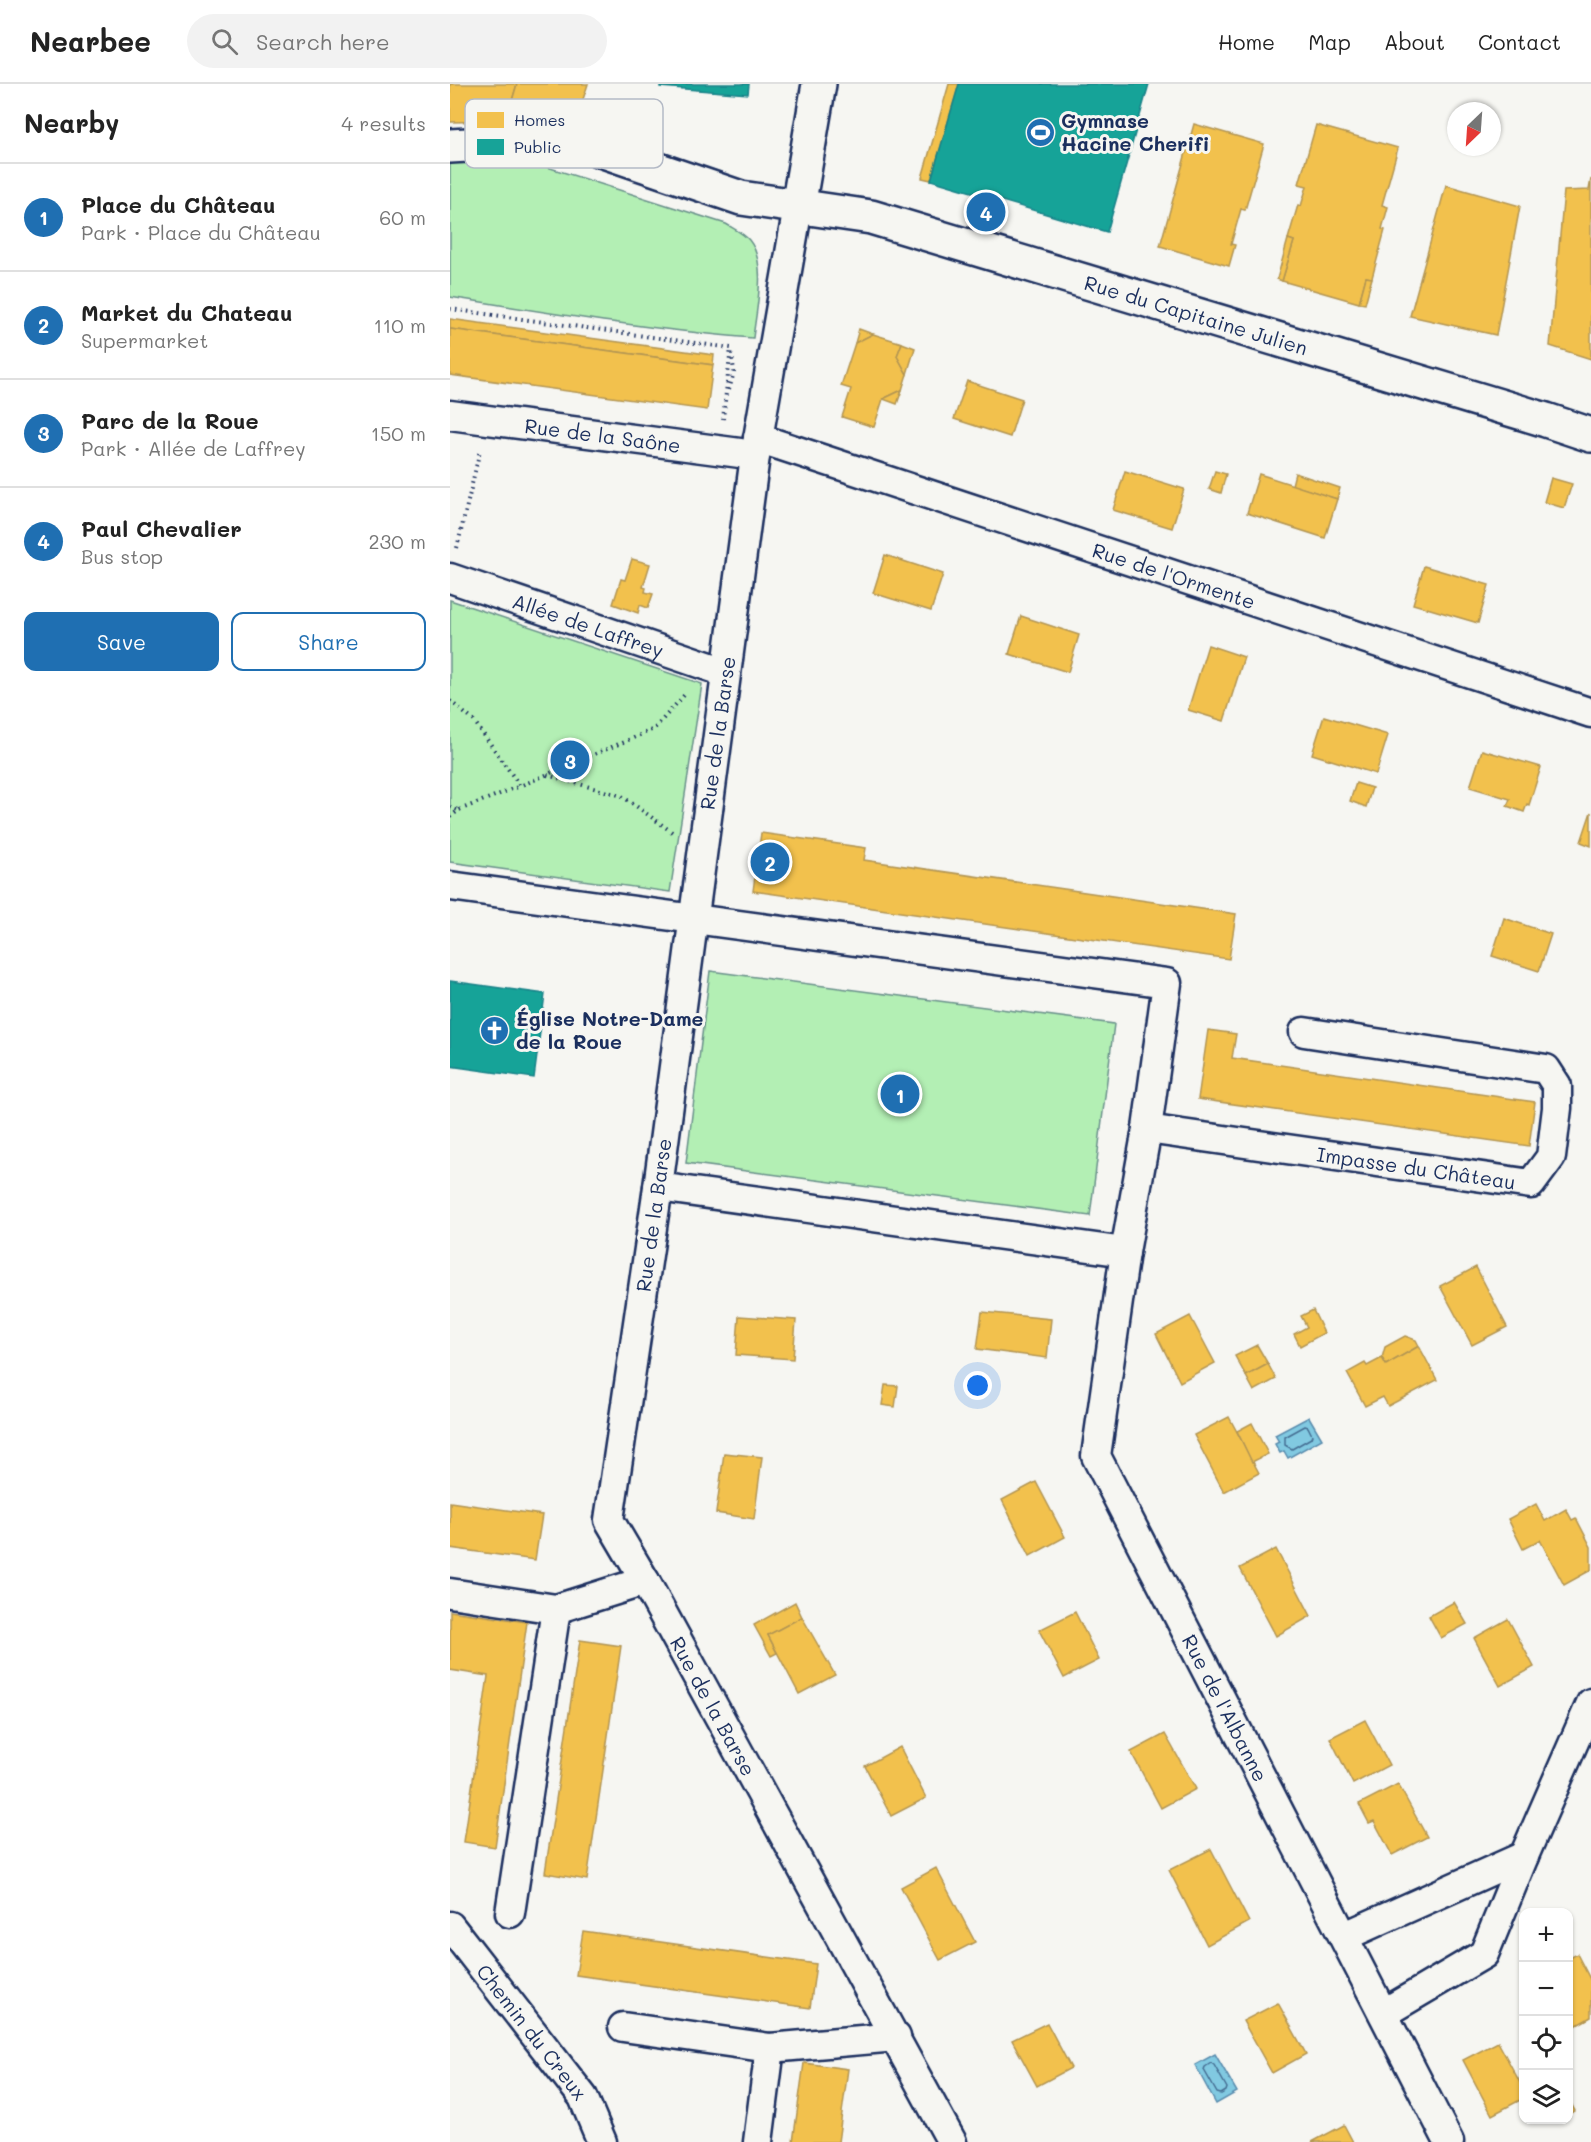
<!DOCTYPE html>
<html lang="en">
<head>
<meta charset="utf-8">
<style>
	:root { --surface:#fff; --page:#f2f2f2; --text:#222; --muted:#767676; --line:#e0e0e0; --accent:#1f6fb2 }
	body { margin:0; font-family:Mali,sans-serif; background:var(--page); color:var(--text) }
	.controls { position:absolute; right:18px; bottom:18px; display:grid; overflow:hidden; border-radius:12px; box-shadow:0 2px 4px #0004 }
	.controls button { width:54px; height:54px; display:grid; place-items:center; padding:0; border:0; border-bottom:2px solid var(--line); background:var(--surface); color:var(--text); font:30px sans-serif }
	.compass { position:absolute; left:997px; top:18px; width:54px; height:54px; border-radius:50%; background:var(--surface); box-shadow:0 2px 4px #0004; rotate:205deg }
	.you { position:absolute; left:528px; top:1302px; width:21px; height:21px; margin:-15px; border:4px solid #fff; border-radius:50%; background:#1a73e8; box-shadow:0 0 0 9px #1a73e833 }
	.badge { display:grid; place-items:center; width:39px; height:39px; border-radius:50%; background:var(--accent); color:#fff; font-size:20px; font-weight:700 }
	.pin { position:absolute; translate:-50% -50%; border:3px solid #fff; box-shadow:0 2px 6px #0006 }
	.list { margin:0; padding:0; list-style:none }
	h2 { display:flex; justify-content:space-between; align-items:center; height:78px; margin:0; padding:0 24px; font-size:26px }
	h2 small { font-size:20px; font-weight:400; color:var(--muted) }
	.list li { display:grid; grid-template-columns:39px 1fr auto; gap:18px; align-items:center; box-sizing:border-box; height:108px; padding:0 24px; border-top:2px solid var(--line) }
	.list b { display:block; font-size:22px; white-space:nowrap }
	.list p { margin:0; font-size:20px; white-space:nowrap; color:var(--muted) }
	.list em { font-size:20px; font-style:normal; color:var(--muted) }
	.actions { display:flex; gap:12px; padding:18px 24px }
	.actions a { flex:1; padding:14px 0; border:2px solid var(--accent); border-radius:12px; text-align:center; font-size:21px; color:var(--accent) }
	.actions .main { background:var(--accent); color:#fff }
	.icon { flex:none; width:33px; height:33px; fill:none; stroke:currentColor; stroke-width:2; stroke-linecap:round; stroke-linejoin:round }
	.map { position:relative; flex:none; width:1141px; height:2058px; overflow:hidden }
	header { display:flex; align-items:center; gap:36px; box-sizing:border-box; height:84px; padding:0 30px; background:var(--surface); border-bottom:2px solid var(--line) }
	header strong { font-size:28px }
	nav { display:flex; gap:33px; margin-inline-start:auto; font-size:21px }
	.search { width:420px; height:54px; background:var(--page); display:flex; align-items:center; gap:15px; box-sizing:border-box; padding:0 21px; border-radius:33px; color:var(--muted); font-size:22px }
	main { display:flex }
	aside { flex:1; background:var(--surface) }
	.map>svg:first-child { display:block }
	.green { fill:#b3efb4; stroke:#678f89; stroke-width:1.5 }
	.water { fill:#81c9e1; stroke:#588bad; stroke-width:1.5 }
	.homes { fill:#f2c14e; stroke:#b29553; stroke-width:1.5 }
	.public { fill:#17a398; stroke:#188087; stroke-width:1.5 }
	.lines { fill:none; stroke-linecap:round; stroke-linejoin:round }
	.shore { stroke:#446d92; stroke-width:1.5 }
	.street-casing { stroke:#1b2f5e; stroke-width:33 }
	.secondary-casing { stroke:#1b2f5e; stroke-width:38 }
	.path { stroke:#1b2f5e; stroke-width:4; stroke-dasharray:1.5 4.5; stroke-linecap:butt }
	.street { stroke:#f6f6f2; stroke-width:28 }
	.secondary { stroke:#f6f6f2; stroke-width:33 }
	.labels { text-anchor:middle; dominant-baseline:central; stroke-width:6; stroke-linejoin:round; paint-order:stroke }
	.poi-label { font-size:20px; font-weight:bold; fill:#1b2f5e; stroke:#f6f6f2; text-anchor:start }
	.street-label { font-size:20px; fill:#1b2f5e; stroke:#f6f6f2 }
	.key { fill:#f6f6f2; stroke:#b4bac6; stroke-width:1.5 }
	.key-label { font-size:16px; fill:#1b2f5e }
</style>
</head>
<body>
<header>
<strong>Nearbee</strong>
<div class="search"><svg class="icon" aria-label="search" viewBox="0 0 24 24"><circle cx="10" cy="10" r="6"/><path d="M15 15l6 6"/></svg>Search here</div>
<nav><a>Home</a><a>Map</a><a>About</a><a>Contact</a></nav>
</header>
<main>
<aside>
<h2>Nearby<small>4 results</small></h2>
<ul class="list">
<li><span class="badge">1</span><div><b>Place du Château</b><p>Park · Place du Château</p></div><em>60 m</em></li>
<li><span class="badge">2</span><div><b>Market du Chateau</b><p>Supermarket</p></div><em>110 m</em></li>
<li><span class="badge">3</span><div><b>Parc de la Roue</b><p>Park · Allée de Laffrey</p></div><em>150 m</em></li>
<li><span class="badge">4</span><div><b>Paul Chevalier</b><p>Bus stop</p></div><em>230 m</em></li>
</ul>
<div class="actions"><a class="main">Save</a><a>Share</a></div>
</aside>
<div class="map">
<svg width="1141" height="2058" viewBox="0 0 1141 2058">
	<rect width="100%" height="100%" fill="#f6f6f2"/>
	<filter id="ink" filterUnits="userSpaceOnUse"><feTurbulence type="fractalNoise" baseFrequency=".0167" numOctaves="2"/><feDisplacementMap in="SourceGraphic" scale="12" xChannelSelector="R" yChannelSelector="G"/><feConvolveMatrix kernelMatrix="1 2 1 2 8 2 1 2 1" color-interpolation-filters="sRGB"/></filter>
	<g filter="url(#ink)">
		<g class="green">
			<path d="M74,76L97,78V83L276,140C284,145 293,149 299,156C318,179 306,226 303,254C201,246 100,229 0,213V79Z"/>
			<path d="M0,516L252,600L220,808L0,778Z"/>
			<path d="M260,887L664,940L640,1132L236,1079Z"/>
		</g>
		<g class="water">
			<path d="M859,1333L872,1355L838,1374L834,1367L830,1369L825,1360L829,1358L825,1351Z"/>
			<path d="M765,1970L787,2008L766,2020L745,1981Z"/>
		</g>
		<g class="homes">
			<path d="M0,0H67L56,37L0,38Z"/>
			<path d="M67,0H138L126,37L101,29L56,37Z"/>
			<path d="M499,0H509L481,96L472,94Z"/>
			<path d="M744,40L814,60L795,126L791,125L781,160L785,161L779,182L710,162Z"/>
			<path d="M866,41L948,64L932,121L938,123L932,145L935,146L922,194L916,193L909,219L832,197L844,157L838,155L848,121L851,122L857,102L849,100Z"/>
			<path d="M1141,95V275L1100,262L1114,107L1139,106Z"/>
			<path d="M996,101L1070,122L1046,251L960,232Z"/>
			<path d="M838,155L844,157L832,197L827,195Z"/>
			<path d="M916,193L922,194L915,220L909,219Z"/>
			<path d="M0,235L264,271L263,281L0,245Z"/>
			<path d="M0,245L263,281L257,326L0,291Z"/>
			<path d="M409,245L423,250L405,259Z"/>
			<path d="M423,250L452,259L447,272L457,290L452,306L433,315L424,343L392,333L401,305L391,302L405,259Z"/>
			<path d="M452,259L465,264L457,290L447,272Z"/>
			<path d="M517,297L572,315L560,353L504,335Z"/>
			<path d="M452,306L447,320L433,315Z"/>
			<path d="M675,387L734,405L722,444L663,426Z"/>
			<path d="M765,387L776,390L771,409L759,405Z"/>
			<path d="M845,389L890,404L887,415L842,401Z"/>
			<path d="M809,390L887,415L875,454L797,429Z"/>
			<path d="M1101,394L1122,400L1114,424L1094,418Z"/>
			<path d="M435,471L493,490L481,527L423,509Z"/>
			<path d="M182,475L200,480L193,503L196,504L195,508L203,510L198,524L190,521L188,529L163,520L171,495L175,496Z"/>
			<path d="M974,482L1039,501L1028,539L963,520Z"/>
			<path d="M571,532L629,551L618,588L559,570Z"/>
			<path d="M758,561L794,573L774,637L738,626Z"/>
			<path d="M874,632L938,651L926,690L862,670Z"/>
			<path d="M1032,666L1091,683L1079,721L1077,720L1074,728L1057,722L1060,715L1020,703Z"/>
			<path d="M906,699L922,704L916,723L900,717Z"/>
			<path d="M1141,728V762L1131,758Z"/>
			<path d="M311,749L416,764L414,776L786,830L779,875L303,807Z"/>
			<path d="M1054,834L1101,850L1089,887L1042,872Z"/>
			<path d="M758,946L786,950L782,974L1085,1018L1079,1062L748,1015Z"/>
			<path d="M1026,1183L1057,1243L1022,1261L990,1202Z"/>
			<path d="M863,1226L874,1249L850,1262L844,1250L857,1243L851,1232Z"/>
			<path d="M532,1228L601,1235L597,1274L527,1265Z"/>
			<path d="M289,1232L346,1236L343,1275L286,1271Z"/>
			<path d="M740,1232L765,1279L730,1298L706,1250Z"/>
			<path d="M955,1252L966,1256L969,1262L936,1281L932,1274L935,1263Z"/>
			<path d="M807,1261L818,1280L796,1292L785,1272Z"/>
			<path d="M969,1262L987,1296L938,1322L933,1313L915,1322L897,1289L915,1279L917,1282L932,1274L936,1281Z"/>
			<path d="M818,1280L826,1295L804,1307L796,1292Z"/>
			<path d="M435,1301L448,1302L445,1323L432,1321Z"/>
			<path d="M779,1333L809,1389L774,1408L744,1351Z"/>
			<path d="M802,1339L818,1370L802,1378L787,1347Z"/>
			<path d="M274,1369L312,1373L304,1435L266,1429Z"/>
			<path d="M586,1398L615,1453L580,1472L552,1416Z"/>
			<path d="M0,1418L92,1431L85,1476L0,1464Z"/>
			<path d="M1086,1420L1095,1437L1116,1425L1122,1436L1126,1434L1141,1463V1486L1114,1501L1090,1456L1073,1465L1058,1435Z"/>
			<path d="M826,1465L861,1532L826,1552L790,1484Z"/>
			<path d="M345,1518L352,1533L318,1551L327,1569L321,1572L304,1541Z"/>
			<path d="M1004,1518L1017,1540L991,1554L979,1532Z"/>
			<path d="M0,1527L77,1538L45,1763L14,1758L38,1592L0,1586Z"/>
			<path d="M625,1528L649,1576L614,1594L589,1546Z"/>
			<path d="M352,1533L385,1591L349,1610L318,1551Z"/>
			<path d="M1058,1535L1084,1583L1050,1602L1024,1554Z"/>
			<path d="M130,1556L171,1562L137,1796L95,1789Z"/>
			<path d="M915,1636L939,1681L903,1700L880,1654Z"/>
			<path d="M715,1650L746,1705L711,1724L681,1668Z"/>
			<path d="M450,1663L476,1714L441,1732L415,1682Z"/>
			<path d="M948,1700L977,1753L942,1771L924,1737L919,1739L909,1720Z"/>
			<path d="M761,1765L799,1838L757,1861L719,1786Z"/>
			<path d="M486,1784L525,1858L490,1876L451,1803Z"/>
			<path d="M133,1847L366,1880L360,1924L126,1891Z"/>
			<path d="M1127,1870L1141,1897V1933L1122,1944L1118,1937V1875Z"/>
			<path d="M828,1919L856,1970L822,1989L793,1937Z"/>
			<path d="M597,1939L621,1984L587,2002L562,1956Z"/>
			<path d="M1048,1958L1074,2006V2014L1042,2031L1013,1976Z"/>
			<path d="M354,1979L398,1985L388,2058H343Z"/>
			<path d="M1118,2014L1125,2027L1118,2030Z"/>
			<path d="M894,2041L903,2058H862Z"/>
		</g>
		<g class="public">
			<path d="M210,0H299L298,10L210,3Z"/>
			<path d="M509,0H699L657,148L481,96Z"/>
			<path d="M0,897L95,910L84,994L0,982Z"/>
		</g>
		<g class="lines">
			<g class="shore">
				<path d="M855,1342L858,1343L862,1351L861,1354L842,1365L835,1361V1353Z"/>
				<path d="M761,1979L764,1981L777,2004L776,2007L771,2010L767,2009L754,1986L755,1983Z"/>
			</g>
			<defs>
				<g id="street">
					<path id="s1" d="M348,123L305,372L208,1103L159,1436L195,1497L502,2058"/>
					<path id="s2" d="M0,331L290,369L305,372"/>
					<path id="s3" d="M308,354L1141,629"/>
					<path id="s4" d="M0,494L275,588"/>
					<path id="s5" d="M0,802L717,899L697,1045L675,1168L646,1372L999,2058"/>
					<path id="s6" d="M697,1045L1081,1100L1101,1073L1107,1024V1002L1096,985L854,948"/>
					<path d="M208,1103L675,1168"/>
					<path d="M0,1509L106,1525L195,1497"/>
					<path d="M60,1829L106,1525"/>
					<path id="s7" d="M0,1842L133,2013L152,2058"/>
					<path d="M895,1852L1074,1772"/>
					<path d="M934,1929L1034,1870L1074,1772L1141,1619"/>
					<path d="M173,1943L320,1964L446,1953"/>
					<path d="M308,2058L320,1964"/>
				</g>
				<g id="secondary">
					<path id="s8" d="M0,62L70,58L133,60L291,114L421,133L1096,336L1141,351"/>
					<path d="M348,123L369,0"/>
				</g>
			</defs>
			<use href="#street" class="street-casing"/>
			<use href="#secondary" class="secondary-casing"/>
			<g class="path">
				<path d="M0,225L281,264L273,335"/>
				<path d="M279,306L284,288L282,270"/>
				<path d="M7,464L30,366"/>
				<path d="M0,617L24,637L70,702L204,645L236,609"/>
				<path d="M97,691L172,712L222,748"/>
				<path d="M0,723L8,726"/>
				<path d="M0,733L9,726L70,702"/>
			</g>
			<use href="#street" class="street"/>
			<use href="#secondary" class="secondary"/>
		</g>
	</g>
	<defs>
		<symbol id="stadium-disc" viewBox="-11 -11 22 22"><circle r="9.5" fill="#1f6fb2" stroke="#f6f6f2"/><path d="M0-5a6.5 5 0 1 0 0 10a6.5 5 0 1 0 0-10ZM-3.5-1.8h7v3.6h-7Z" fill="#fff"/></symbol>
		<symbol id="church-disc" viewBox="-11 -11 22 22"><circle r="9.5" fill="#1f6fb2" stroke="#f6f6f2"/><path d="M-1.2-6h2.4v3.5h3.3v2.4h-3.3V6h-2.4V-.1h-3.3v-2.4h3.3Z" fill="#fff"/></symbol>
	</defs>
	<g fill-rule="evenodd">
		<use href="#stadium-disc" x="574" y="32" width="33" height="33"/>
		<use href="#church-disc" x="28" y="930" width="33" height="33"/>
	</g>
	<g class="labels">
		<g class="poi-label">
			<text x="611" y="36">Gymnase<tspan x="611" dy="23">Hacine Cherifi</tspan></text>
			<text x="66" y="934">Église Notre-Dame<tspan x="66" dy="23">de la Roue</tspan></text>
		</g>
		<g class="street-label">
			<text stroke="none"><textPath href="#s8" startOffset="771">Rue du Capitaine Julien</textPath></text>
			<text stroke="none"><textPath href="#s2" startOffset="154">Rue de la Saône</textPath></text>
			<text stroke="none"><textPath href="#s3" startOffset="438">Rue de l'Ormente</textPath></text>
			<text stroke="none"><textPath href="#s4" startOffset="146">Allée de Laffrey</textPath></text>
			<text transform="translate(267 649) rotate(-82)">Rue de la Barse</text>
			<text stroke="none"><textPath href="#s6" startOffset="272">Impasse du Château</textPath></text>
			<text transform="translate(203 1131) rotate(-82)">Rue de la Barse</text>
			<text stroke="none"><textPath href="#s1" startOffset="1540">Rue de la Barse</textPath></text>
			<text stroke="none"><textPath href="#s5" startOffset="1485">Rue de l'Albanne</textPath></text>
			<text stroke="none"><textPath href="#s7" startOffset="134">Chemin du Creux</textPath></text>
		</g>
	</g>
	<rect x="15" y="15" width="198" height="69" rx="9" class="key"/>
	<rect x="27" y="28" width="27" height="16" fill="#f2c14e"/>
	<rect x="27" y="55" width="27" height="16" fill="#17a398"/>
	<g class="key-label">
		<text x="64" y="42">Homes</text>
		<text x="64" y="69">Public</text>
	</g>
</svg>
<div class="controls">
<button>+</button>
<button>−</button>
<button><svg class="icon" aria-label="locate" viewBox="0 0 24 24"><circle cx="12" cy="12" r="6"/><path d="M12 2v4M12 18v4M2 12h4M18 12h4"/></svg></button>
<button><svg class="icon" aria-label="layers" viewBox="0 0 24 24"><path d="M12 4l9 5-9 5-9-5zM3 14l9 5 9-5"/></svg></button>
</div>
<svg class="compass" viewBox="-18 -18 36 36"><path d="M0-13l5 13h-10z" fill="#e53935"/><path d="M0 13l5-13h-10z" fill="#767676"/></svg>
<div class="you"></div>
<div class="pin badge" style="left:450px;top:1010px">1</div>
<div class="pin badge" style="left:320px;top:778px">2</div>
<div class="pin badge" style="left:120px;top:676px">3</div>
<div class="pin badge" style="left:536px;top:128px">4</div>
</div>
</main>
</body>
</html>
